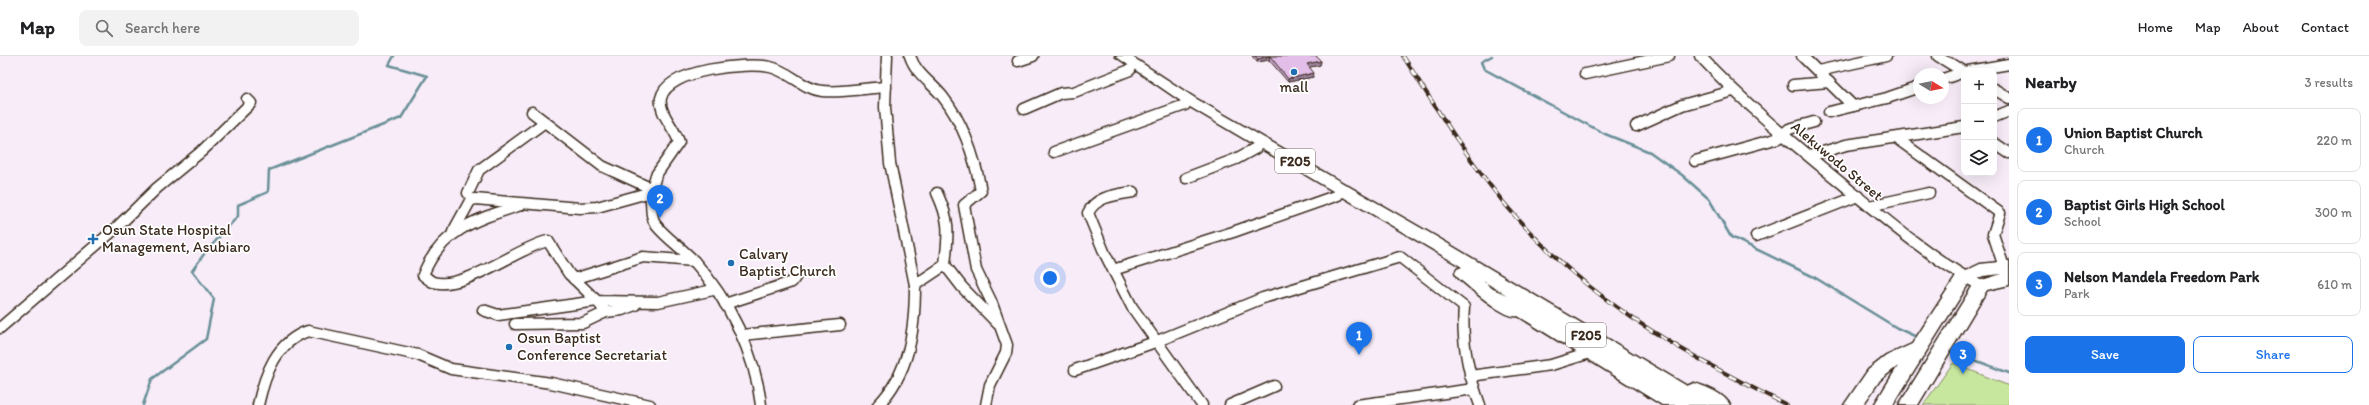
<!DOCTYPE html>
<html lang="en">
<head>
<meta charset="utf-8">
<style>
	:root { --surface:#fff; --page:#f2f2f2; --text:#202124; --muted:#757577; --line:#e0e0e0; --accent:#1a73e8 }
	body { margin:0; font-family:Itim,sans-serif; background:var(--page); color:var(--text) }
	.controls { position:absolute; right:12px; top:12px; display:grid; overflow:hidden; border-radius:8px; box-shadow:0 4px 16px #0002 }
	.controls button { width:36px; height:36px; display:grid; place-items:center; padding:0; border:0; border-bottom:1px solid var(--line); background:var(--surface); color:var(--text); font:20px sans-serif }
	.compass { position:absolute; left:1913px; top:12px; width:36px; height:36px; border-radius:50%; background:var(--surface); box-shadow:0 4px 16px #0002; rotate:100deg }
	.you { position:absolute; left:1050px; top:222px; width:14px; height:14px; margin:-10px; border:3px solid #fff; border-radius:50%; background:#1a73e8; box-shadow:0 0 0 6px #1a73e833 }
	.badge { display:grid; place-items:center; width:26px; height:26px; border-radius:50%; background:var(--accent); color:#fff; font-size:13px; font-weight:700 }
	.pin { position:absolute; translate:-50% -33px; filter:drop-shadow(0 1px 2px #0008) }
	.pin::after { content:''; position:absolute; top:21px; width:14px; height:12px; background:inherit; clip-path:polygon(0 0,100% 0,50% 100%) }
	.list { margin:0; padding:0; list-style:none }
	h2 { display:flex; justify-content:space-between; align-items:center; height:52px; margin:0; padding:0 16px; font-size:17px }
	h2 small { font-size:13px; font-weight:400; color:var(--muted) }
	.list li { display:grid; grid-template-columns:26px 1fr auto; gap:12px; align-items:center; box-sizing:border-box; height:64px; margin:0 8px 8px; padding:0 8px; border:1px solid var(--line); border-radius:8px }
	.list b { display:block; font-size:15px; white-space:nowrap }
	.list p { margin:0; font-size:13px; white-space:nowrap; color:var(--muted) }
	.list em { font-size:13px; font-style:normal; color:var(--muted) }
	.actions { display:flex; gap:8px; padding:12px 16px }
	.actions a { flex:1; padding:9px 0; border:1px solid var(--accent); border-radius:8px; text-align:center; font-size:14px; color:var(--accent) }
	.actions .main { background:var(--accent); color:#fff }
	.icon { flex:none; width:22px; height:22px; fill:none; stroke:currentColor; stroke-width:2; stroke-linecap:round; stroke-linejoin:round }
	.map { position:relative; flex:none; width:2009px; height:349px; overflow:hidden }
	header { display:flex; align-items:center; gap:24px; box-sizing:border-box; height:56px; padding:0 20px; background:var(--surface); border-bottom:1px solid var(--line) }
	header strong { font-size:19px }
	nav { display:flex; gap:22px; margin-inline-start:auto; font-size:14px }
	.search { width:280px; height:36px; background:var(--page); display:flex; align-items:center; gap:10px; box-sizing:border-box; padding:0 14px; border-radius:8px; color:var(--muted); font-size:15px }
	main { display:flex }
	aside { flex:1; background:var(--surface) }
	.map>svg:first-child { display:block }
	.green { fill:#c7e69e; stroke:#81885e }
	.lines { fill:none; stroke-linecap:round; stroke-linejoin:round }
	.stream { stroke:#698f97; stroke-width:2.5 }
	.street-casing { stroke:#3b2a1e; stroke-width:13 }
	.primary-casing { stroke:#3b2a1e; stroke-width:3 }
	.street { stroke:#fff; stroke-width:10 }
	.primary { fill:#fff; fill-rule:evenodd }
	.rail-casing { stroke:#3b2a1e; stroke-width:4 }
	.rail { stroke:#fff; stroke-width:2.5; stroke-dasharray:8; stroke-linecap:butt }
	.wall { fill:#c3a3c8; stroke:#3b2a1e }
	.shaded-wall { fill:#9f85a2; stroke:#3b2a1e }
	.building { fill:#e3bee8; stroke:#3b2a1e }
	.poi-dot { fill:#1f6fb2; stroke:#fff; stroke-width:1.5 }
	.labels { text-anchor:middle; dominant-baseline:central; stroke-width:3.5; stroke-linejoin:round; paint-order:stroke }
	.shield { fill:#fff; stroke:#766a62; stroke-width:1 }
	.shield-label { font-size:14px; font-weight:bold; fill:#3b2a1e }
	.poi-label { font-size:15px; fill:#3b2a1e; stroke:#fff; text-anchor:start }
	.street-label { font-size:15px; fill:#3b2a1e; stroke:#fff }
</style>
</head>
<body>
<header>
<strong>Map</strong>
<div class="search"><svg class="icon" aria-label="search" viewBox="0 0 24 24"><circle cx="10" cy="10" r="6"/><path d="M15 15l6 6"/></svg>Search here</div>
<nav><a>Home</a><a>Map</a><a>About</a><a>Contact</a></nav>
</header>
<main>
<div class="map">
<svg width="2009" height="349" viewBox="0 0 2009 349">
	<rect width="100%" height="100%" fill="#f7ecf8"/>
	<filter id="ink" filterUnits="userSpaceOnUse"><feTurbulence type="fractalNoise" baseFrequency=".025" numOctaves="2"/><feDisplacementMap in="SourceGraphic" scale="8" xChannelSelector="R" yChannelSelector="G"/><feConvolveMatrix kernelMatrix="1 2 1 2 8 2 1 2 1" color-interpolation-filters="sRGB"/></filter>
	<g filter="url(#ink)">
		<path class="green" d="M1953,307L2009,330V349H1923Z"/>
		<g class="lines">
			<g class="stream">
				<path d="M1492,0L1481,6L1484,13L1605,78L1650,96L1682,119L1709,143L1731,181L1814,221L1897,272L1919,282"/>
				<path d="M1948,294L2009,317"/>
				<path d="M143,349L152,323L206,283L214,243L192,215L204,198L238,160V149L268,136L269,114L401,62L427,20L389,9L394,0"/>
			</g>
			<defs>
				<g id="street">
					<path d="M910,0C916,18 931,26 943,41C964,68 975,102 981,135L964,149L976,214L991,245L1007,289L1006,297L990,329L986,349"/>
					<path d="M1700,0C1743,46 1791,86 1840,126C1885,163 1929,201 1981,230"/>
					<path d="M1802,0L1853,50"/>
					<path d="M1938,0L1964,16"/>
					<path d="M1018,5L1033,0"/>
					<path d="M1818,15L1886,0"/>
					<path d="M1968,15L2009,8"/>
					<path d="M1585,18L1669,0"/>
					<path d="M1943,23L1964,16"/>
					<path d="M1793,29L1829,26"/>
					<path d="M1994,33L2009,42"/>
					<path d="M1024,53L1061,37L1074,36L1130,14"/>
					<path d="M532,56L602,110L648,131C654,141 648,158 656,169C666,182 682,192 694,205C729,244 755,297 761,349"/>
					<path d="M1829,56L1887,42L1919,31"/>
					<path d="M1994,61L2009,55"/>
					<path d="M1636,70L1682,49L1733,35"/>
					<path d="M1896,82L2000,157L1993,178L2004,211"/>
					<path d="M1994,87L2009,97"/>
					<path d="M1054,96L1185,49"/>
					<path d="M1810,100L1846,89L1964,71"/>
					<path d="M1695,105L1779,82L1789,73L1814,66"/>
					<path d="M1186,122L1236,103L1256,92"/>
					<path d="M1133,136C1116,139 1096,140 1088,157L1105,198L1132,251L1202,349"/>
					<path d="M468,137L479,114L545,66"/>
					<path d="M937,137C951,167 948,177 945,209L962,231L998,268"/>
					<path d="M521,149C478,163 441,173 423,219C426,221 430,225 433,226C465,235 518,191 548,185L569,218L597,245L658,246L713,234"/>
					<path d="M1869,150L1929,137"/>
					<path d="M453,176L470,145L475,143L580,152L597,151L651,136L656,119L679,86C675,72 658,57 661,42C667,13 747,6 770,11C789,15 803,33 822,35C842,37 866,32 886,31"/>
					<path d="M1756,180L1858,140"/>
					<path d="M1113,214L1233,176L1338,139"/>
					<path d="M574,223L643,201L694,205"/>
					<path d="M915,229L945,209"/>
					<path d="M725,248L792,226L798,217"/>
					<path d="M483,254L498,259L597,245L606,256"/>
					<path d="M515,268L583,267L606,256L622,254L635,249"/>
					<path d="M0,272L115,173L157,132L202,95L251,47L247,43"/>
					<path d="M742,279L840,269"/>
					<path d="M1075,314L1155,286L1263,242L1400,201L1464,251C1461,286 1468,317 1480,349"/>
					<path d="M1470,320L1551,309L1587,298"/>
					<path d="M258,349C265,318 276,286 308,275L418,299L451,313L551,327L650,349"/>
					<path d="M878,349C910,317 915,272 915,229L890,107L885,51L887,0"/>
					<path d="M1230,349L1274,330"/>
					<path d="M1357,349L1474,333"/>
				</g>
				<g id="primary">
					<path d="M1115,0H1131L1195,42L1435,180L1687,330L1694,327C1705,330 1725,338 1730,349H1662L1518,260C1505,264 1468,230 1457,221L1455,217L1457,213L1462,211L1185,48ZM1483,225L1507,239L1493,233Z"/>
					<path d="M2009,205V229L1987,234L1918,349H1899L1975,226L2002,218L1983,220L1969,227L1893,349H1874L1898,310L1880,324L1863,349H1844L1868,314L1886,300L1912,288L1957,219L1980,208Z"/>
				</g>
			</defs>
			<use href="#street" class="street-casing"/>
			<use href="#primary" class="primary-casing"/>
			<use href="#street" class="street"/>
			<use href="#primary" class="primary"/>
			<defs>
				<path id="rail" d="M1403,0C1435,50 1466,101 1504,147C1583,242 1678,295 1787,349"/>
			</defs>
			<use href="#rail" class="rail-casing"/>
			<use href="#rail" class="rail"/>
		</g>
		<path class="wall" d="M1252,0H1316L1321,5L1320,9L1309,11L1313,21L1288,26L1269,4L1257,6Z"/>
		<g class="shaded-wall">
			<path d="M1270,0L1269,4L1257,6L1258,3Z"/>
			<path d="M1321,5L1320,9L1306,12L1307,8Z"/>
			<path d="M1314,17L1313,21L1288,26V23Z"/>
		</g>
		<path class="building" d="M1255,0H1316L1321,5L1307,8L1314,17L1288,23L1270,0L1258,3Z"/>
	</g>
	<g class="poi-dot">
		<circle cx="1294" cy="16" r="4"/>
		<path d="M91 177h4v4h4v4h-4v4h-4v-4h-4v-4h4z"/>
		<circle cx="731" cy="207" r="4"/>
		<circle cx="509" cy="291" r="4"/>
	</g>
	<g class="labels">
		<g class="shield">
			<rect x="1275" y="93" width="40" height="24" rx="3"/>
			<rect x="1566" y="267" width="40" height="24" rx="3"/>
		</g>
		<g class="shield-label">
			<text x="1295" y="105">F205</text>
			<text x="1586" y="279">F205</text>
		</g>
		<g class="poi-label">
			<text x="1294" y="31" text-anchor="middle">mall</text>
			<text x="102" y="174">Osun State Hospital<tspan x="102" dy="17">Management, Asubiaro</tspan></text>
			<text x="739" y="198">Calvary<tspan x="739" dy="17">Baptist Church</tspan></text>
			<text x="517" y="282">Osun Baptist<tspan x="517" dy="17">Conference Secretariat</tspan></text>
		</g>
		<g class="street-label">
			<text transform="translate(1837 105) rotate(40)">Alekuwodo Street</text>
		</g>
	</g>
</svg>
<div class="controls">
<button>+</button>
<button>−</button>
<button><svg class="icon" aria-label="layers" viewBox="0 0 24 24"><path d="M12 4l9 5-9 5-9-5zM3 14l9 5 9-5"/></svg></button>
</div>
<svg class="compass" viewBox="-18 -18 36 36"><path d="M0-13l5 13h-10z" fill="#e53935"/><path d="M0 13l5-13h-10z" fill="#757577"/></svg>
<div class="you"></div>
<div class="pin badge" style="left:1359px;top:299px">1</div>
<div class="pin badge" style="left:660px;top:162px">2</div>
<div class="pin badge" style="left:1963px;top:318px">3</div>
</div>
<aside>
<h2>Nearby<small>3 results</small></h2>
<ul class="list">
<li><span class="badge">1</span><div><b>Union Baptist Church</b><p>Church</p></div><em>220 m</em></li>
<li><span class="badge">2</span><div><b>Baptist Girls High School</b><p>School</p></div><em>300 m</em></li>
<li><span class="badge">3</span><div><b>Nelson Mandela Freedom Park</b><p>Park</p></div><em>610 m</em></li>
</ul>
<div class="actions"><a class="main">Save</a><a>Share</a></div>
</aside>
</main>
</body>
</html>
